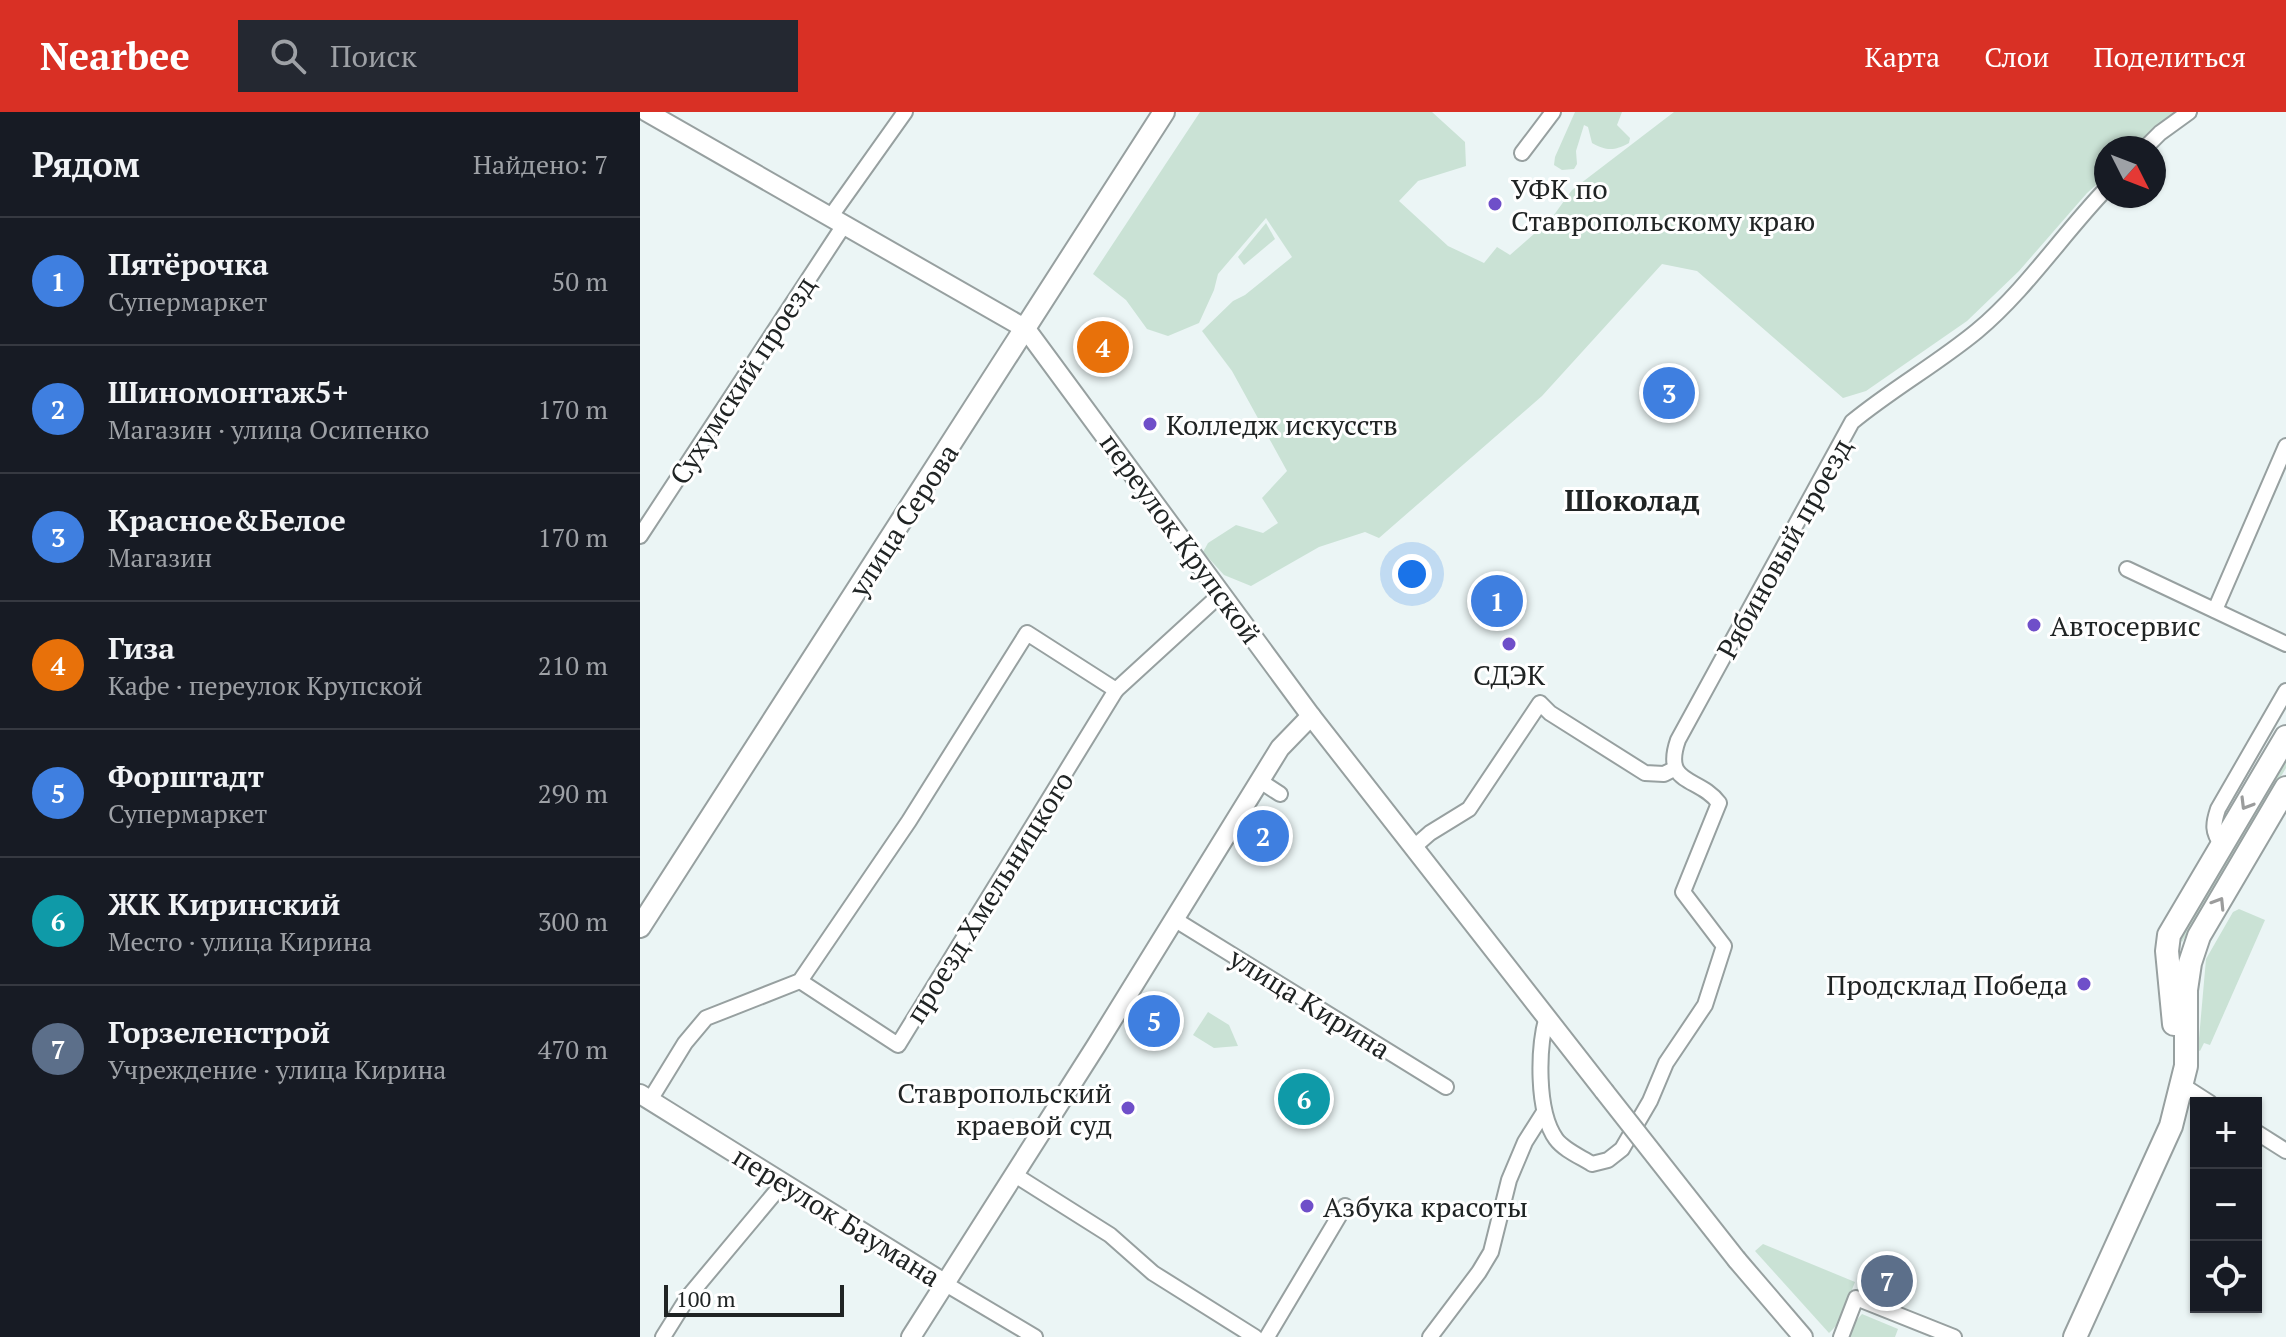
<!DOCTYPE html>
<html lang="ru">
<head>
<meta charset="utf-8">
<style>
	:root { --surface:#171b24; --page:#242831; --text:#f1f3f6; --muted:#9ea1a6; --line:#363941; --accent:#d93025 }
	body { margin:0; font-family:"PT Serif",serif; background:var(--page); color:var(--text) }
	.controls { position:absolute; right:24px; bottom:24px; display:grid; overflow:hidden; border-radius:0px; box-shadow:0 2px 6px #0004 }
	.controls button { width:72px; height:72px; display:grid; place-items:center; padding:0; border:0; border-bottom:2px solid var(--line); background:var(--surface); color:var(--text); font:40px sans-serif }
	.compass { position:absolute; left:1454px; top:24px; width:72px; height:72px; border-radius:50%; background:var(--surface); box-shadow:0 2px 6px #0004; rotate:132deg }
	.scale { position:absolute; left:24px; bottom:20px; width:180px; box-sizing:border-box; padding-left:8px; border:4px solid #202424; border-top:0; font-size:22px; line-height:28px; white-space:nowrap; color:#202424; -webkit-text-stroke:6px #fff; paint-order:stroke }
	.you { position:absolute; left:772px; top:462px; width:28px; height:28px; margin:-20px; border:6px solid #fff; border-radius:50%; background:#1a73e8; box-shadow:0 0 0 12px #1a73e833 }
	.badge { display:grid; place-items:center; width:52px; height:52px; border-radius:50%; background:var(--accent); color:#fff; font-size:26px; font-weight:700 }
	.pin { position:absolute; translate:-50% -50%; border:4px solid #fff; box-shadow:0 2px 8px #0006 }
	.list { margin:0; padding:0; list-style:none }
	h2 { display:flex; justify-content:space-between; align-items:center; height:104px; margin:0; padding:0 32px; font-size:34px }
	h2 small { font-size:26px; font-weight:400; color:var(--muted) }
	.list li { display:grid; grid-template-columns:52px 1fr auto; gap:24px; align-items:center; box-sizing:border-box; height:128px; padding:0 32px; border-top:2px solid var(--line) }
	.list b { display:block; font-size:30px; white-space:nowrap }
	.list p { margin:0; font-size:26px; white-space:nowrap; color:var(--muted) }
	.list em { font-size:26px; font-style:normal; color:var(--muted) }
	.icon { flex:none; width:44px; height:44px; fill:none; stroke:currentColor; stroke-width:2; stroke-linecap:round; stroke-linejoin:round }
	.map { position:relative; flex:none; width:1646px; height:1225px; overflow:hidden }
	header { display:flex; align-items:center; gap:48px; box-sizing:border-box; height:112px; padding:0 40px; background:var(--accent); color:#fff }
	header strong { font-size:38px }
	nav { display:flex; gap:44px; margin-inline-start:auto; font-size:28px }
	.search { width:560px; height:72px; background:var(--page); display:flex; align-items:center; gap:20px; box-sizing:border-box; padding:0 28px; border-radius:0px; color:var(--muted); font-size:30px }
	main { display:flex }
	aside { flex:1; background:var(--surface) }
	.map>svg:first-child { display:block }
	.green { fill:#cae2d5 }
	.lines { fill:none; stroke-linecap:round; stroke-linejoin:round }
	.minor-casing { stroke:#97a0a0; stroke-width:18 }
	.tertiary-casing { stroke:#97a0a0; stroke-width:22 }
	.secondary-casing { stroke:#97a0a0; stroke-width:24 }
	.primary-casing { stroke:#97a0a0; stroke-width:26 }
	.minor { stroke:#fff; stroke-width:14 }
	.tertiary { stroke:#fff; stroke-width:18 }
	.secondary { stroke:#fff; stroke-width:20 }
	.primary { stroke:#fff; stroke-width:22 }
	.tertiary-bridge-casing { stroke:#97a0a0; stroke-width:22; stroke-linecap:butt }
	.tertiary-bridge { stroke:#fff; stroke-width:18 }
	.oneway { stroke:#9b9c9c }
	.poi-dot { fill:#6f4fc9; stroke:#fff; stroke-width:3 }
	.labels { text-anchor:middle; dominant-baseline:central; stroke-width:6; stroke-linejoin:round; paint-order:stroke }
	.poi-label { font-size:28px; fill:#202424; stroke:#fff; text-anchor:start }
	.street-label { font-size:28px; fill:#202424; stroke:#fff }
	.neighbourhood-label { font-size:30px; font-weight:bold; fill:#202424; stroke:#fff }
</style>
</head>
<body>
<header>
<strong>Nearbee</strong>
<div class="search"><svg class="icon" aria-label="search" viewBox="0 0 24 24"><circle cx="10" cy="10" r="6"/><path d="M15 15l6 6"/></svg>Поиск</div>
<nav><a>Карта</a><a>Слои</a><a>Поделиться</a></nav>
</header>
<main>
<aside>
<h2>Рядом<small>Найдено: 7</small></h2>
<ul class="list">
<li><span class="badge" style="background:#3f7fe0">1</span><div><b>Пятёрочка</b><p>Супермаркет</p></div><em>50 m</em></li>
<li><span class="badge" style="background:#3f7fe0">2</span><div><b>Шиномонтаж5+</b><p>Магазин · улица Осипенко</p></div><em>170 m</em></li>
<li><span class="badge" style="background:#3f7fe0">3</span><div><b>Красное&amp;Белое</b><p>Магазин</p></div><em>170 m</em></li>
<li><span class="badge" style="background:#e8710a">4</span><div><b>Гиза</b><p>Кафе · переулок Крупской</p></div><em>210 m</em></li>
<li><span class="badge" style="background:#3f7fe0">5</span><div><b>Форштадт</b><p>Супермаркет</p></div><em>290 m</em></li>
<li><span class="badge" style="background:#0f9aa8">6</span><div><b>ЖК Киринский</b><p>Место · улица Кирина</p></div><em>300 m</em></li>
<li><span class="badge" style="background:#5c6f8a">7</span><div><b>Горзеленстрой</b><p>Учреждение · улица Кирина</p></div><em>470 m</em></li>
</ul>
</aside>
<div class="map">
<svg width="1646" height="1225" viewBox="0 0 1646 1225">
	<rect width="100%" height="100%" fill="#ebf5f5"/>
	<g class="green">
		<path d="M560,0H792L825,30L826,54L778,69L759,89L808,134L844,151L857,135L870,143L911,107L932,78L1034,0H1535L1496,36H1466V64L1447,81L1379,159L1327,209L1226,279L1203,286L1057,159L1022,152L902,284L739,426L725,420L679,435L611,474L584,463L563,440L568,431L596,413L623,421L638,411L622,386L647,359L592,259L562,219L593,189L605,183L652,145L626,106L578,162L574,178L559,211L528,224L507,217L486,188L453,162Z"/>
		<path d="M935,0H982L977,13L990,26L989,31C974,39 967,39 952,31L948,15L944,13L936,39L937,52L934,57L922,58L914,53L915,45Z"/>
		<path d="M626,111L635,127L604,153L598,145Z"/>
		<path d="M1646,646V656L1542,830L1540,827Z"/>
		<path d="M1599,797L1625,808L1570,933L1564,931L1560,939L1558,938L1566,847L1593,800Z"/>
		<path d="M568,900L589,913L598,934L574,936L553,923Z"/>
		<path d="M1123,1132L1215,1170C1208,1187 1203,1210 1189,1221L1115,1139Z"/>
		<path d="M1222,1202L1258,1217L1255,1225H1208L1214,1211Z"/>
	</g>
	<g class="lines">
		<defs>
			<g id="minor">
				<path d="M1505,36L1520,21L1549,0"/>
				<path d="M882,41L913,0"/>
				<path d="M191,104L265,0"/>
				<path d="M0,424L204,113"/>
				<path d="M1487,457L1646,532"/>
				<path d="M1575,498L1646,334"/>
				<path d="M620,669L640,682"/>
				<path d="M1582,733C1572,720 1573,712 1578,697L1646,579"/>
				<path d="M774,735L790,721L829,697L900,591L910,601L1005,661L1024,662L1034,657"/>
				<path d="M534,807L806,975"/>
				<path d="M160,869L258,933L476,578"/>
				<path d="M907,904C898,935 896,999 916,1027C924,1038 941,1045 952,1052L968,1048L982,1037L1010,989L1026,951L1065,893L1084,834L1043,780L1079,691C1059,664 1022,674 1038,628L1212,310C1252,277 1297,252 1337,219C1386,178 1422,123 1466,77"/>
				<path d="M1542,973L1570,991"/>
				<path d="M10,988L45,931L66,906L160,869L269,709L387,521L476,578L582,481"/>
				<path d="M1616,1020L1646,1039"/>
				<path d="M375,1063L470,1123L513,1161L615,1225"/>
				<path d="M304,1171L395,1225"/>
				<path d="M23,1225L48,1185L144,1070"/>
				<path d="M627,1225L705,1094"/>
				<path d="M790,1225L839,1160L851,1140L869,1068L885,1030L904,1000"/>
				<path d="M1201,1225L1216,1186L1314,1225"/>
			</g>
			<g id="tertiary">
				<path d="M7,0L386,217L671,604L964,979"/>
				<path d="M0,982L304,1171"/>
				<path d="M1097,1148L1163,1225"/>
				<path d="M271,1225L456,934L640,636L671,604"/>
			</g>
			<path id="secondary" d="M0,815L524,0"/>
			<g id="primary">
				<path d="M1534,912L1527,839L1529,823L1646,625"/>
				<path d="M1435,1225L1531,1014L1546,954V878L1550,851L1559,824L1646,676"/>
			</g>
		</defs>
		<use href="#minor" class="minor-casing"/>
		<use href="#tertiary" class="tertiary-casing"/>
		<use href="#secondary" class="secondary-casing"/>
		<use href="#primary" class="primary-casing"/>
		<use href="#minor" class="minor"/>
		<use href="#tertiary" class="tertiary"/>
		<use href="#secondary" class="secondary"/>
		<use href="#primary" class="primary"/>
		<defs>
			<path id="tertiary-bridge" d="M964,979L1097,1148"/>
		</defs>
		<use href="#tertiary-bridge" class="tertiary-bridge-casing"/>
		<use href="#tertiary-bridge" class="tertiary-bridge"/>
	</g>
	<defs><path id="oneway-chevron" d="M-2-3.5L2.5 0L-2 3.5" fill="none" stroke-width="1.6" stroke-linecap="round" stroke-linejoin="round" transform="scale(2)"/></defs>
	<g class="oneway">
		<use href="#oneway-chevron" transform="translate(1606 692) rotate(121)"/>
		<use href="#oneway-chevron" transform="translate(1579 791) rotate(-58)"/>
	</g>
	<g class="poi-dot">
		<circle cx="855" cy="92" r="8"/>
		<circle cx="510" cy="312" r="8"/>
		<circle cx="1394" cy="513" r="8"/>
		<circle cx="869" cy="532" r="8"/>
		<circle cx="1444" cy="872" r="8"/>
		<circle cx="488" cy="996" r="8"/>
		<circle cx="667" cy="1094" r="8"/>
	</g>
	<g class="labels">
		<g class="poi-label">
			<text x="871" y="76">УФК по<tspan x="871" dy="32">Ставропольскому краю</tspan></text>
			<text x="526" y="312">Колледж искусств</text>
			<text x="1410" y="513">Автосервис</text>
			<text x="869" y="562" text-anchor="middle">СДЭК</text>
			<text x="1428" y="872" text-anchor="end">Продсклад Победа</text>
			<text x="472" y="980" text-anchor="end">Ставропольский<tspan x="472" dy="32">краевой суд</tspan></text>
			<text x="683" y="1094">Азбука красоты</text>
		</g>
		<g class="street-label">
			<text transform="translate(102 268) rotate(-57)">Сухумский проезд</text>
			<text transform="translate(263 408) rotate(-57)">улица Серова</text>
			<text transform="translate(541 426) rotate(54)">переулок Крупской</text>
			<text transform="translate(1144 436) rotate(-61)">Рябиновый проезд</text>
			<text transform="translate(349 785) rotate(-58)">проезд Хмельницкого</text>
			<text transform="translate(670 891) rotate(32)">улица Кирина</text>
			<text transform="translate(197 1104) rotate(32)">переулок Баумана</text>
		</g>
		<g class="neighbourhood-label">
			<text x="992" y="388">Шоколад</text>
		</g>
	</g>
</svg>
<div class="controls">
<button>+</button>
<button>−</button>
<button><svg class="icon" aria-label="locate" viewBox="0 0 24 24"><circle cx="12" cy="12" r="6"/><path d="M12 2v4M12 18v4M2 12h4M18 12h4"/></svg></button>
</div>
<svg class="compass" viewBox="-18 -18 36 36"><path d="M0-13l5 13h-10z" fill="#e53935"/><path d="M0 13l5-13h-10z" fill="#9ea1a6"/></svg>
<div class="scale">100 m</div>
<div class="you"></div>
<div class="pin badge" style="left:857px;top:489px;background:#3f7fe0">1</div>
<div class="pin badge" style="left:623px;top:724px;background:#3f7fe0">2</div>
<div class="pin badge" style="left:1029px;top:281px;background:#3f7fe0">3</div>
<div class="pin badge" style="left:463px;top:235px;background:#e8710a">4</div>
<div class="pin badge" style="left:514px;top:909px;background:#3f7fe0">5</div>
<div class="pin badge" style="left:664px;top:987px;background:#0f9aa8">6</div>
<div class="pin badge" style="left:1247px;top:1169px;background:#5c6f8a">7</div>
</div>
</main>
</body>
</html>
